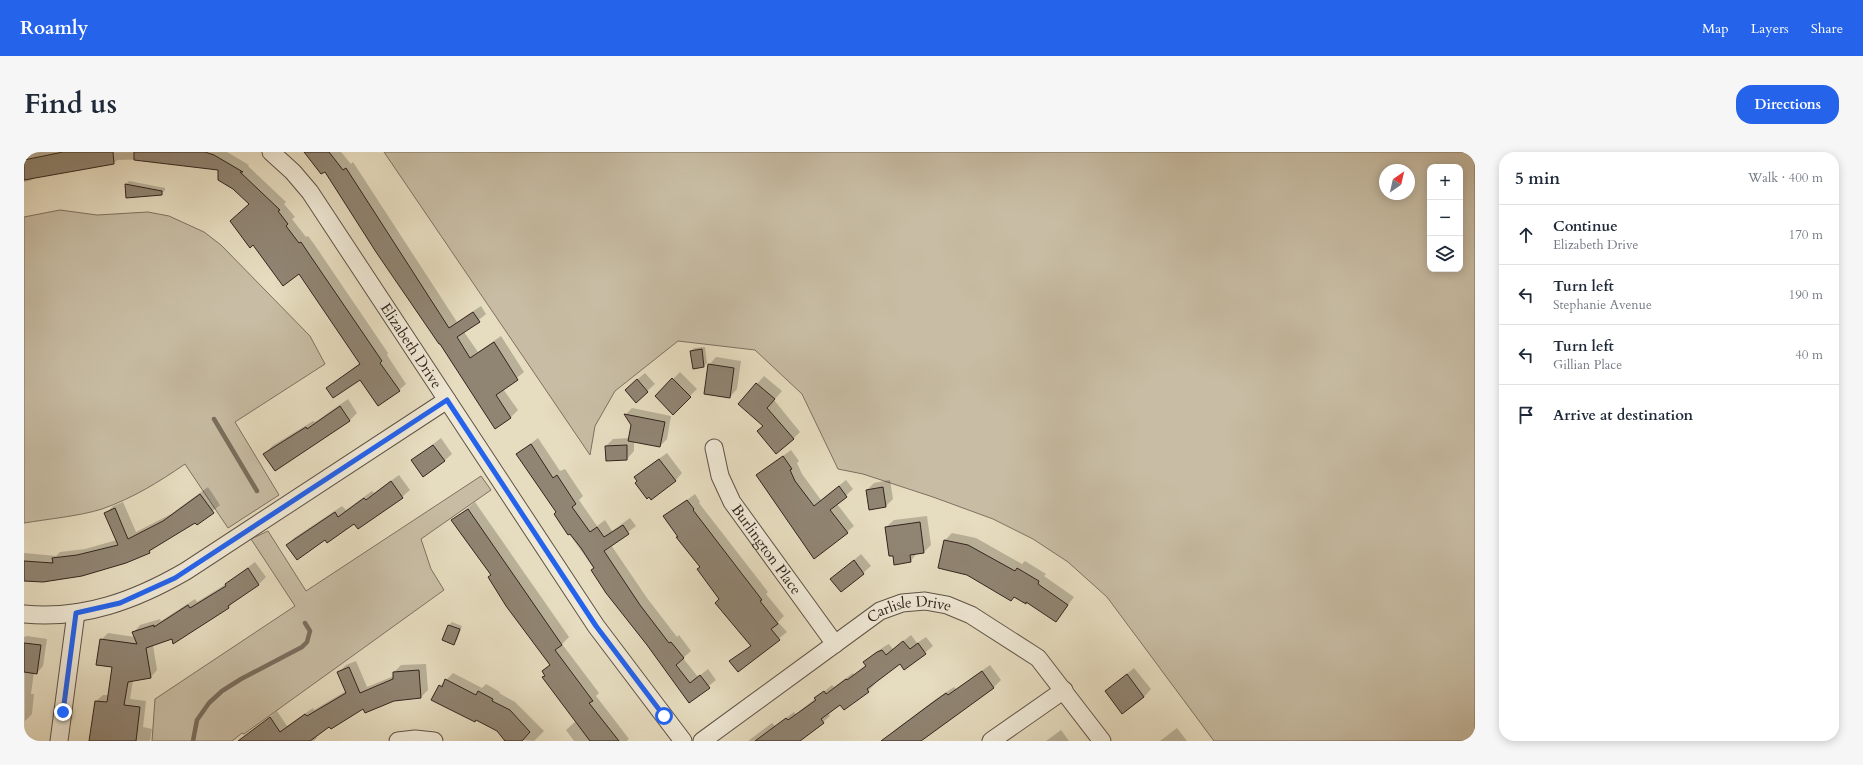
<!DOCTYPE html>
<html lang="en">
<head>
<meta charset="utf-8">
<style>
	:root { --surface:#fff; --page:#f6f6f7; --text:#1f2937; --muted:#747a83; --line:#e0e1e3; --accent:#2563eb }
	body { margin:0; font-family:Cardo,serif; background:var(--page); color:var(--text) }
	.controls { position:absolute; right:12px; top:12px; display:grid; overflow:hidden; border-radius:8px; box-shadow:0 2px 10px #0003 }
	.controls button { width:36px; height:36px; display:grid; place-items:center; padding:0; border:0; border-bottom:1px solid var(--line); background:var(--surface); color:var(--text); font:20px sans-serif }
	.compass { position:absolute; left:1355px; top:12px; width:36px; height:36px; border-radius:50%; background:var(--surface); box-shadow:0 2px 10px #0003; rotate:34deg }
	.stop { position:absolute; width:12px; height:12px; margin:-9px; border:3px solid #2563eb; border-radius:50%; background:#fff }
	.stop.end { background:#2563eb; border-color:#fff; box-shadow:0 1px 4px #0008 }
	.list { margin:0; padding:0; list-style:none }
	h2 { display:flex; justify-content:space-between; align-items:center; height:52px; margin:0; padding:0 16px; font-size:17px }
	h2 small { font-size:13px; font-weight:400; color:var(--muted) }
	.list li { display:grid; grid-template-columns:26px 1fr auto; gap:12px; align-items:center; box-sizing:border-box; height:60px; padding:0 16px; border-top:1px solid var(--line) }
	.list b { display:block; font-size:15px; white-space:nowrap }
	.list p { margin:0; font-size:13px; white-space:nowrap; color:var(--muted) }
	.list em { font-size:13px; font-style:normal; color:var(--muted) }
	.icon { flex:none; width:22px; height:22px; fill:none; stroke:currentColor; stroke-width:2; stroke-linecap:round; stroke-linejoin:round }
	.map { position:relative; flex:none; width:1451px; height:589px; overflow:hidden; border-radius:16px }
	header { display:flex; align-items:center; gap:24px; box-sizing:border-box; height:56px; padding:0 20px; background:var(--accent); color:#fff }
	header strong { font-size:19px }
	nav { display:flex; gap:22px; margin-inline-start:auto; font-size:14px }
	.intro { display:flex; align-items:center; justify-content:space-between; box-sizing:border-box; height:96px; padding:0 24px }
	h1 { margin:0; font-size:28px }
	.button { padding:10px 18px; border-radius:16px; background:var(--accent); color:#fff; font-size:14px; font-weight:700 }
	main { display:flex; gap:24px; padding:0 24px }
	aside { flex:1; background:var(--surface); border-radius:16px; box-shadow:0 2px 10px #0003 }
	.map>svg:first-child { display:block }
	.green { fill:#c8bda4; stroke:#7e7161; fill-rule:evenodd }
	.shadow { fill:#0003 }
	.lines { fill:none; stroke-linecap:round; stroke-linejoin:round }
	.stream { stroke:#7a6e5e; stroke-width:4.5 }
	.building { fill:#908472; stroke:#33251e }
	.street-casing { stroke:#605346; stroke-width:19 }
	.street { stroke:#efe8d5; stroke-width:17 }
	.route { stroke:#2563eb; stroke-width:5 }
	.labels { text-anchor:middle; dominant-baseline:central; stroke-width:4; stroke-linejoin:round; paint-order:stroke }
	.street-label { font-size:15px; fill:#33251e; stroke:#efe8d5 }
</style>
</head>
<body>
<header>
<strong>Roamly</strong>
<nav><a>Map</a><a>Layers</a><a>Share</a></nav>
</header>
<div class="intro"><h1>Find us</h1><a class="button">Directions</a></div>
<main>
<div class="map">
<svg width="1451" height="589" viewBox="0 0 1451 589">
	<rect width="100%" height="100%" fill="#e6dcbf"/>
	<filter id="stains"><feTurbulence type="fractalNoise" baseFrequency=".005" numOctaves="4"/><feColorMatrix values="0 0 0 0 .2 0 0 0 0 .09 0 0 0 0 .02 0 0 0 .5 -.17"/></filter>
	<radialGradient id="worn" r=".72"><stop offset=".6" stop-color="#630" stop-opacity="0"/><stop offset="1" stop-color="#630" stop-opacity=".3"/></radialGradient>
	<g class="green">
		<path d="M360,0H1451V589H1190L1083,445L1044,410L1009,387L969,367L909,345L839,322L814,317L778,242L731,198L654,189L591,239L571,274L566,303ZM1406,15H1436V117H1406ZM1361,18H1385V42H1361Z"/>
		<path d="M36,58L73,63L124,60L145,64L180,80L197,93L286,184L301,212L211,270L255,343L204,376L161,312C135,330 109,346 78,357C56,364 24,367 0,371V65Z"/>
		<path d="M457,324L467,338L397,387L407,417L420,438L220,582L218,581L208,589H128L131,547L271,454L227,387L244,379L282,439Z"/>
	</g>
	<g class="shadow">
		<path d="M16,0H203L225,13L224,14L262,50L260,52L271,65L268,67L282,85L284,84L290,92L364,201L363,203L382,232L375,238L336,226L303,236L336,211L276,121L226,51L195,17L130,7L93,8L90,11L12,24L8,28L0,30V3Z"/>
		<path d="M285,0H317L327,12L329,10L433,170L457,154L462,162L440,180L454,200L477,184L500,220L479,237L494,258L487,265L471,275L301,18Z"/>
		<path d="M105,29L141,36V38L137,42L102,32Z"/>
		<path d="M681,195L683,211L680,214L667,199L670,196Z"/>
		<path d="M692,205L717,209L713,237L706,245L685,213Z"/>
		<path d="M656,220L673,237L649,261L632,244Z"/>
		<path d="M621,221L631,232L612,249L609,231Z"/>
		<path d="M740,224L758,239L750,248L776,280L769,287L740,273L715,252Z"/>
		<path d="M324,247L333,261L326,268L251,318L241,302L248,294L289,269L291,270Z"/>
		<path d="M608,256L647,264L643,287L636,294L610,289V299L603,307L582,294L589,287L606,286L608,273L601,263Z"/>
		<path d="M417,286L428,302L420,309L389,308Z"/>
		<path d="M514,286L536,319L541,317L559,344L555,348L573,374L581,368L588,379L606,366L612,374L587,393L623,446L653,485L655,483L667,499L659,506L674,525L684,517L692,528L665,550L531,362L533,360L493,302Z"/>
		<path d="M767,298L775,309L773,311L778,322L797,348L822,328L829,337L813,352L830,374L823,380L733,323Z"/>
		<path d="M643,301L658,321L651,329L614,328L612,325L619,318Z"/>
		<path d="M375,323L386,338L378,345L334,376L330,371L301,387L263,393L270,386L318,354L322,358L348,339L350,341Z"/>
		<path d="M866,328L869,347L862,354L846,357L843,338L850,331Z"/>
		<path d="M184,335L196,353L173,372L172,370L131,394L125,400L0,428V401L32,404L36,400L61,397L93,388L82,361L89,354L99,350L112,380L147,362Z"/>
		<path d="M671,342L676,350L675,351L744,440L742,442L760,464L754,470L763,480L714,519L707,509L727,493L692,451L696,447L677,415L640,365Z"/>
		<path d="M451,350L545,485L538,492L575,541L572,544L605,587L603,589H550L542,578L553,568L519,519L526,512L468,423L429,368Z"/>
		<path d="M903,364L907,393L900,400L893,401L886,410L862,375L870,368Z"/>
		<path d="M928,381L952,386L998,412L1001,409L1022,422L1020,424L1050,445L1032,469L1003,449L991,444L987,448L944,422L915,415L921,388Z"/>
		<path d="M837,402L847,414L818,439L808,427Z"/>
		<path d="M231,410L242,425L235,432L211,448L205,455L150,490L149,486L129,493L133,518L127,525L109,528L106,547L122,549L119,575L128,577L126,589H66L72,549L79,543H85L90,514L77,488L84,481L111,485L110,480L116,473L136,467L137,469L171,447L173,450L202,432Z"/>
		<path d="M428,470L438,474L433,488L430,491L425,473Z"/>
		<path d="M887,483L893,491L902,485L909,494L881,517L876,511L850,530L851,532L844,539L820,557L816,551L804,560L806,564L799,570L774,589H724L748,571L751,574L770,560L772,562L808,533L810,535L829,521L830,522L842,513L840,511L847,504L861,494L865,492L869,497Z"/>
		<path d="M3,484L23,487L19,514L13,521L10,520L7,542H10L8,562L1,569L0,485Z"/>
		<path d="M332,509L343,535L370,524V520L377,513L402,512L404,538L397,545L369,548L340,555L306,574L292,583L293,585L290,589H227L223,583L253,559L263,574L289,556L290,558L322,539L315,520L322,513Z"/>
		<path d="M966,513L977,528L970,535L895,589H864V585L871,578L912,547L930,535L932,537Z"/>
		<path d="M1110,516L1127,537L1120,545L1082,539Z"/>
		<path d="M429,521L458,536L462,532L476,540L475,541L491,550L520,579L510,589L498,588L479,589L481,587L474,578L416,534Z"/>
		<path d="M1153,576L1163,589H1136Z"/>
		<path d="M1037,578L1045,589H1022Z"/>
	</g>
	<g class="lines">
		<g class="stream">
			<path d="M190,267L233,339"/>
			<path d="M169,589L173,568L185,551L198,539L217,527L278,495L283,490L286,479L281,471"/>
		</g>
	</g>
	<g class="building">
		<path d="M39,0H89L90,12L0,28V8Z"/>
		<path d="M110,0H181L190,3L219,20H216L256,58L254,59L264,72L262,74L275,91L277,90L283,99L358,209L356,211L376,239L354,254L336,228L309,246L302,236L336,212L275,122L259,134L229,93L226,96L206,69L225,52L209,37L194,28V18L110,8Z"/>
		<path d="M280,0H305L319,18L322,16L425,176L449,160L456,170L433,185L446,206L470,190L494,228L472,243L487,266L471,277L416,192H415L352,100L301,20L297,22Z"/>
		<path d="M101,32L138,39V43L102,46Z"/>
		<path d="M678,197L680,215L669,217L666,199Z"/>
		<path d="M684,212L710,216L706,246L680,242Z"/>
		<path d="M648,226L667,245L649,263L631,244Z"/>
		<path d="M613,227L624,240L612,251L601,238Z"/>
		<path d="M732,231L751,247L743,256L770,287L752,302L733,279L739,274L714,252Z"/>
		<path d="M316,254L326,269L251,319L239,302L282,275L283,277Z"/>
		<path d="M600,262L641,270L636,295L604,289L607,273Z"/>
		<path d="M507,292L529,326L533,323L552,352L548,355L566,380L573,375L580,385L599,373L605,382L580,399L616,453L645,491L647,490L660,506L652,513L666,531L676,523L686,536L665,551L623,493L582,441L567,418L570,416L557,396L546,382L544,383L530,362L532,360L492,302Z"/>
		<path d="M409,293L421,309L399,325L387,308Z"/>
		<path d="M603,293V308L582,309L581,294Z"/>
		<path d="M759,304L768,317L766,318L771,329L790,354L815,334L823,345L806,358L824,381L790,407L732,323Z"/>
		<path d="M635,307L652,329L627,348L625,345L623,347L611,331L613,329L610,325Z"/>
		<path d="M367,329L379,346L334,377L330,372L303,391L301,388L273,408L262,393L311,360L314,365L340,346L342,348Z"/>
		<path d="M859,335L862,355L845,358L842,338Z"/>
		<path d="M176,342L190,361L173,373L171,371L125,399L126,401L102,411L58,424L19,430L0,429V409L29,411L28,406L53,403L94,393L80,361L91,356L104,387L139,369Z"/>
		<path d="M663,348L670,357L669,358L738,448L736,449L754,472L747,477L756,488L714,520L705,509L727,494L691,451L695,447L673,417L676,415L652,385H654L639,364Z"/>
		<path d="M444,357L538,493L531,498L569,549L565,551L595,589H566L518,525L521,524L518,519L526,513L482,454L464,425L467,423L427,368Z"/>
		<path d="M896,370L900,401L886,403L887,410L870,413L869,404H865L861,375Z"/>
		<path d="M920,388L944,393L991,419L993,416L1015,429L1014,432L1044,453L1032,470L1002,450V452L990,445L987,449L943,423L914,416Z"/>
		<path d="M830,408L840,422L817,440L806,427Z"/>
		<path d="M224,416L235,433L204,454L205,456L149,492L148,487L122,496L127,526L104,530L100,553L116,555L112,589H65L71,549L83,550L88,515L72,513L76,487L113,492L108,480L130,473V475L164,453L166,456L202,434L201,432Z"/>
		<path d="M424,473L436,477L430,493L418,488Z"/>
		<path d="M879,489L886,497L894,491L902,502L880,518L876,512L843,537L845,540L820,558L816,553L797,567L800,571L776,589H731L762,566L764,568L792,548L790,546L800,539L802,542L822,527L823,528L842,514L839,510L853,500L858,498L862,503Z"/>
		<path d="M0,491L17,493L13,522L0,520Z"/>
		<path d="M325,515L336,541L369,527V520L395,518L397,546L370,549L341,561L339,557L307,577L305,575L286,589H214L246,565L256,580L281,562L283,564L322,541L313,520Z"/>
		<path d="M958,519L970,536L897,589H857L904,554L922,541L924,543Z"/>
		<path d="M1103,522L1120,545L1098,562L1081,539Z"/>
		<path d="M421,527L452,543L454,539L469,547L468,549L486,558L506,580L498,589H481L473,579L452,568L451,570L407,548L415,533L418,535Z"/>
	</g>
	<g class="lines">
		<defs>
			<g id="street">
				<path id="s1" d="M247,0L269,20L286,40L572,474L659,589"/>
				<path id="s2" d="M690,296L696,324L708,350L811,492"/>
				<path d="M0,462C59,468 112,448 162,419L423,248"/>
				<path d="M35,589L52,461"/>
				<path d="M374,589L391,587L410,589"/>
				<path id="s3" d="M678,589L856,459L878,451L901,449L923,453L947,463L1014,506L1078,589"/>
				<path d="M967,589L1040,538"/>
			</g>
		</defs>
		<use href="#street" class="street-casing"/>
		<use href="#street" class="street"/>
	</g>
	<g class="lines">
		<path class="route" d="M39,560L52,461L96,451L151,426L423,248L572,474L640,564"/>
	</g>
	<g class="labels">
		<g class="street-label">
			<text stroke="none"><textPath href="#s1" startOffset="240">Elizabeth Drive</textPath></text>
			<text stroke="none"><textPath href="#s2" startOffset="116">Burlington Place</textPath></text>
			<text stroke="none"><textPath href="#s3" startOffset="250">Carlisle Drive</textPath></text>
		</g>
	</g>
	<rect width="100%" height="100%" filter="url(#stains)"/>
	<rect width="100%" height="100%" fill="url(#worn)"/>
</svg>
<div class="controls">
<button>+</button>
<button>−</button>
<button><svg class="icon" aria-label="layers" viewBox="0 0 24 24"><path d="M12 4l9 5-9 5-9-5zM3 14l9 5 9-5"/></svg></button>
</div>
<svg class="compass" viewBox="-18 -18 36 36"><path d="M0-13l5 13h-10z" fill="#e53935"/><path d="M0 13l5-13h-10z" fill="#747a83"/></svg>
<div class="stop" style="left:640px;top:564px"></div>
<div class="stop end" style="left:39px;top:560px"></div>
</div>
<aside>
<h2>5 min<small>Walk · 400 m</small></h2>
<ul class="list">
<li><svg class="icon" aria-label="ahead" viewBox="0 0 24 24"><path d="M12 20V5M6 11l6-6 6 6"/></svg><div><b>Continue</b><p>Elizabeth Drive</p></div><em>170 m</em></li>
<li><svg class="icon" aria-label="left" viewBox="0 0 24 24"><path d="M17 20v-9H6M10 6l-5 5 5 5"/></svg><div><b>Turn left</b><p>Stephanie Avenue</p></div><em>190 m</em></li>
<li><svg class="icon" aria-label="left" viewBox="0 0 24 24"><path d="M17 20v-9H6M10 6l-5 5 5 5"/></svg><div><b>Turn left</b><p>Gillian Place</p></div><em>40 m</em></li>
<li><svg class="icon" aria-label="arrive" viewBox="0 0 24 24"><path d="M6 21V4h12l-3 4 3 4H6"/></svg><div><b>Arrive at destination</b></div></li>
</ul>
</aside>
</main>
</body>
</html>
